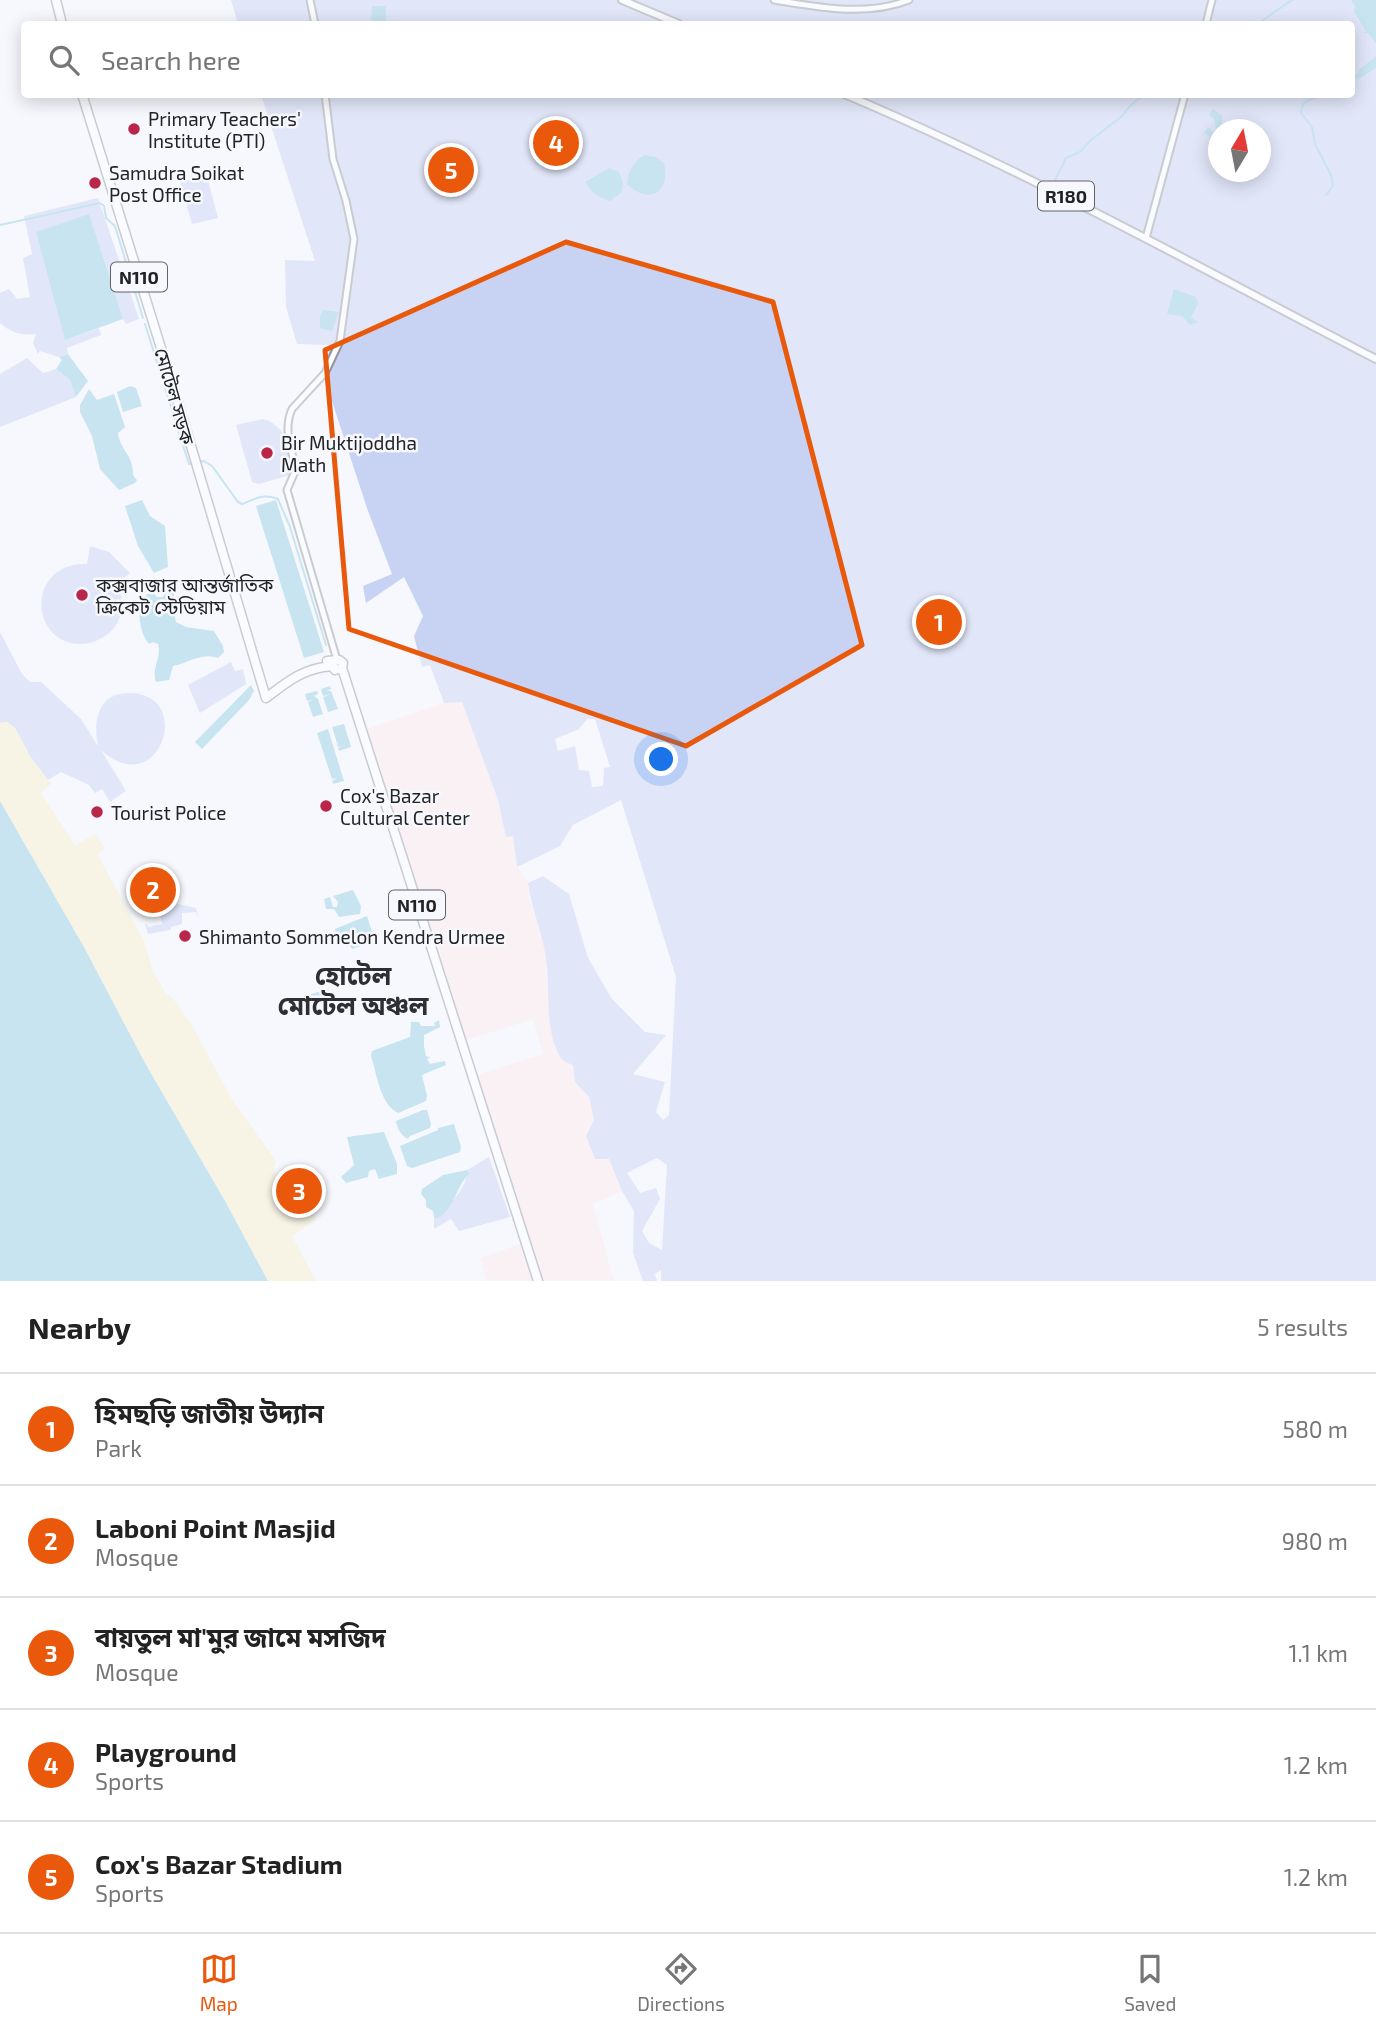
<!DOCTYPE html>
<html lang="en">
<head>
<meta charset="utf-8">
<style>
	:root { --surface:#fff; --page:#f6f6f6; --text:#222; --muted:#767676; --line:#e0e0e0; --accent:#ea580c }
	body { margin:0; font-family:"Exo 2","Noto Sans Bengali",sans-serif; background:var(--page); color:var(--text) }
	.compass { position:absolute; left:1208px; top:119px; width:63px; height:63px; border-radius:50%; background:var(--surface); box-shadow:0 4px 18px #0003; rotate:10deg }
	.you { position:absolute; left:662px; top:760px; width:24px; height:24px; margin:-18px; border:5px solid #fff; border-radius:50%; background:#1a73e8; box-shadow:0 0 0 10px #1a73e833 }
	.badge { display:grid; place-items:center; width:46px; height:46px; border-radius:50%; background:var(--accent); color:#fff; font-size:23px; font-weight:700 }
	.pin { position:absolute; translate:-50% -50%; border:4px solid #fff; box-shadow:0 2px 7px #0006 }
	.list { margin:0; padding:0; list-style:none }
	h2 { display:flex; justify-content:space-between; align-items:center; height:91px; margin:0; padding:0 28px; font-size:30px }
	h2 small { font-size:23px; font-weight:400; color:var(--muted) }
	.list li { display:grid; grid-template-columns:46px 1fr auto; gap:21px; align-items:center; box-sizing:border-box; height:112px; padding:0 28px; border-top:2px solid var(--line) }
	.list b { display:block; font-size:26px; white-space:nowrap }
	.list p { margin:0; font-size:23px; white-space:nowrap; color:var(--muted) }
	.list em { font-size:23px; font-style:normal; color:var(--muted) }
	.icon { flex:none; width:38px; height:38px; fill:none; stroke:currentColor; stroke-width:2; stroke-linecap:round; stroke-linejoin:round }
	.map { position:relative; flex:none; width:1376px; height:1281px; overflow:hidden }
	.search { position:absolute; background:var(--surface); box-shadow:0 4px 18px #0003; left:21px; right:21px; top:21px; height:77px; display:flex; align-items:center; gap:18px; box-sizing:border-box; padding:0 24px; border-radius:7px; color:var(--muted); font-size:26px }
	.sheet { height:651px; background:var(--surface) }
	nav { display:flex; justify-content:space-around; align-items:center; box-sizing:border-box; height:98px; border-top:2px solid var(--line); background:var(--surface); font-size:19px; color:var(--muted) }
	nav a { display:grid; justify-items:center; gap:4px }
	nav .on { color:var(--accent) }
	.map>svg:first-child { display:block }
	.commercial { fill:#fee8e9 }
	.green { fill:#c8d3f3; fill-rule:evenodd }
	.sand { fill:#f9efc9 }
	.water { fill:#90cce1 }
	.lines { fill:none; stroke-linecap:round; stroke-linejoin:round }
	.stream { stroke:#90cce1; stroke-width:2 }
	.secondary-casing { stroke:#94969b; stroke-width:9 }
	.primary-casing { stroke:#94969b; stroke-width:10 }
	.highway-casing { stroke:#94969b; stroke-width:11 }
	.secondary { stroke:#fff; stroke-width:5 }
	.primary { stroke:#fff; stroke-width:6 }
	.highway { stroke:#fff; stroke-width:8 }
	.marked { fill:none; stroke:#e8590c; stroke-width:5; stroke-linejoin:round }
	.poi-dot { fill:#b82749; stroke:#f6f8fd; stroke-width:2.5 }
	.labels { text-anchor:middle; dominant-baseline:central; stroke-width:5; stroke-linejoin:round; paint-order:stroke }
	.shield { fill:#f6f8fd; stroke:#626366; stroke-width:2 }
	.shield-label { font-size:18px; font-weight:bold; fill:#222325 }
	.poi-label { font-size:19px; fill:#222325; stroke:#f6f8fd; text-anchor:start }
	.street-label { font-size:19px; fill:#222325; stroke:#f6f8fd }
	.district-label { font-size:26px; font-weight:bold; fill:#2e2f33; stroke:#f6f8fd }
</style>
</head>
<body>
<div class="map">
<svg width="1376" height="1281" viewBox="0 0 1376 1281">
	<rect width="100%" height="100%" fill="#f6f8fd"/>
	<path class="commercial" d="M462,702L498,800L506,836H513L517,867L528,883L530,900L545,952L550,1020L556,1051L562,1060L573,1065L575,1082L589,1097L594,1120L622,1191L593,1204L613,1278L616,1281H487L480,1258L523,1243L471,1077L543,1054L533,1019L460,1042L361,731L444,703Z"/>
	<g class="green">
		<path d="M231,0H1376V1281H661V1270L655,1274L657,1281H643L633,1253L634,1211L622,1191L609,1159H595L586,1136L594,1120L589,1097L575,1082L573,1065C565,1062 560,1060 557,1051C544,1021 551,985 545,953C541,929 531,907 528,883L543,876L569,894L588,958L612,999L645,1032L666,1035L633,1074L665,1082L656,1112L663,1120L669,1115L676,977L621,800L573,825L560,846L517,867L513,836L506,837L498,800L462,702L444,703L430,665L422,667L414,636L423,616L404,577L366,603L363,586L392,574L368,511L324,377L330,345L297,344L286,307L285,260L315,261L261,95L1352,94V24H238ZM1218,130H1260V172H1218ZM587,719H595L610,767L604,768L603,786L592,787L589,771L579,770L575,746L558,751L555,739L579,729ZM657,1158L667,1165L662,1250L649,1243L642,1231L660,1199L656,1188L640,1193L627,1173Z"/>
		<path d="M207,176L218,218L192,224L180,182Z"/>
		<path d="M98,198L139,319L126,324L123,319L88,214L65,340L99,328L101,335L67,348L68,354L59,357L40,351L38,354L33,343L36,334C20,335 13,334 0,323V293L9,289L17,299L30,297L23,258L32,254L24,216Z"/>
		<path d="M27,358L43,373L56,369L70,380L76,397L0,427V374Z"/>
		<path d="M263,419C284,423 297,456 290,475L259,484L252,482L236,425Z"/>
		<path d="M90,546L109,552L130,573L117,584C143,640 60,669 43,616C40,606 41,594 46,585C55,569 70,563 87,564Z"/>
		<path d="M0,632L22,674L30,682H41L81,719L98,746C93,722 97,692 131,693C195,695 159,803 101,750L126,791L110,802L102,789L95,793L89,785L61,772L48,780L31,758L15,728L7,722L0,723Z"/>
		<path d="M231,662L235,671L243,669L246,684L200,713L188,685Z"/>
		<path d="M178,904L196,908L199,919L196,912L182,913V924L171,927V930L148,934L145,924H147L148,927L162,924L159,911L148,914L147,910Z"/>
		<path d="M489,1157L510,1217L459,1231L451,1219L434,1229V1217L438,1218C449,1205 468,1186 467,1170Z"/>
	</g>
	<path class="sand" d="M7,722L15,728L31,758L51,784L41,793L75,845L96,834L104,848L98,855L145,943L153,972L165,992L175,1001L190,1022L233,1101L276,1161L274,1170L276,1174L287,1180L290,1193L279,1197L286,1212L309,1205L316,1220L292,1236L316,1281H268L225,1201L145,1063L85,950L0,801V723Z"/>
	<g class="water">
		<path d="M1351,0H1376V43L1368,33H1363L1366,31L1354,12L1355,6Z"/>
		<path d="M372,6H386V24H371Z"/>
		<path d="M1376,56V68L1357,80L1359,70Z"/>
		<path d="M1213,109L1222,116C1223,125 1219,131 1213,138L1204,133L1208,127L1211,129V133L1216,130L1214,119L1209,114Z"/>
		<path d="M644,155L656,157L664,163C671,193 648,205 627,184C628,171 633,162 644,155Z"/>
		<path d="M609,168L619,172L623,183L622,192L610,201C598,198 592,193 585,182Z"/>
		<path d="M89,214L123,319L65,340L36,232Z"/>
		<path d="M1174,289L1196,297L1198,303L1191,318L1199,322L1190,325L1182,316L1167,314Z"/>
		<path d="M323,310L339,312L332,331L320,328V316Z"/>
		<path d="M68,354L88,381L76,397L70,380L56,369L62,360L59,357Z"/>
		<path d="M130,386L136,388L142,406L123,412L117,392Z"/>
		<path d="M89,389L97,400L114,394L125,427L118,433C119,446 129,453 132,465C134,473 131,474 137,480L135,483L119,490L100,469L92,436L80,412V405Z"/>
		<path d="M142,500L150,516L165,526L168,567L154,573L138,546L125,506Z"/>
		<path d="M276,500L324,652L304,658L256,506Z"/>
		<path d="M169,584L175,591L172,604L176,622L186,627L214,631L223,646L224,652L218,658C198,653 190,663 173,666L169,680L156,682C151,669 162,657 158,644L153,642L149,644C139,632 138,613 141,599L152,591L157,597H163L166,592L163,587Z"/>
		<path d="M251,685L254,691L249,700L202,749L195,742Z"/>
		<path d="M330,686L331,689L327,691H331L338,709L328,712L323,697L331,694L323,696L321,689Z"/>
		<path d="M317,691L318,694L314,696L318,699L323,714L313,717L308,702L313,700L307,701L305,694Z"/>
		<path d="M344,724L351,747L339,751L338,748L343,746L338,747L337,744L340,742L337,743L332,727Z"/>
		<path d="M328,729L344,781L333,784L332,781L337,778L332,779L317,733Z"/>
		<path d="M0,801L85,949L145,1063L225,1201L268,1281H0Z"/>
		<path d="M353,890L361,906L360,914L339,917L334,909H326L324,899L330,897L333,907H337L338,902L333,896Z"/>
		<path d="M367,916L375,941L352,949L349,944L336,938L335,929Z"/>
		<path d="M328,989L331,996L311,1003L306,1010L298,1001L301,997Z"/>
		<path d="M439,1020L440,1027L424,1035V1046L426,1056L430,1057L427,1059L430,1064L445,1061L446,1065L422,1075L427,1096L426,1101L398,1113C380,1104 377,1074 371,1056L372,1051L410,1037L411,1022H419L421,1026H435L434,1023Z"/>
		<path d="M423,1110H427L431,1124L430,1128L410,1136L408,1139C401,1135 397,1129 396,1121Z"/>
		<path d="M454,1124L461,1147L460,1152L412,1168L407,1166L400,1146L438,1130V1128Z"/>
		<path d="M384,1132L397,1164V1174L379,1179L375,1169L369,1171L368,1177L346,1183L341,1177L354,1165L347,1137Z"/>
		<path d="M467,1170L469,1174C455,1187 457,1206 437,1219L434,1217L433,1211L426,1207V1200L421,1194L422,1189L443,1175Z"/>
	</g>
	<g class="lines">
		<g class="stream">
			<path d="M1257,24L1292,0"/>
			<path d="M1352,79L1359,74"/>
			<path d="M1053,184L1066,158L1080,152L1091,140L1121,117L1131,105L1145,94"/>
			<path d="M1326,195L1333,186L1331,175L1315,144L1312,127L1301,113C1302,97 1314,100 1327,94"/>
			<path d="M0,225L100,203L104,206L106,218L115,226L143,318"/>
			<path d="M145,324L189,464L194,463"/>
			<path d="M200,462L204,461L212,466L238,502L242,504C255,499 264,493 278,499L290,527L326,645"/>
		</g>
		<defs>
			<g id="secondary">
				<path d="M310,0L315,24"/>
				<path d="M774,0C817,7 866,17 909,0"/>
				<path d="M1206,24L1212,0"/>
				<path d="M325,94L333,159L346,201L354,239L340,341L325,373L292,409C283,429 291,448 296,469L287,490L337,660"/>
				<path d="M1146,238L1185,94"/>
			</g>
			<g id="primary">
				<path d="M622,0L679,24"/>
				<path d="M844,94C1027,171 1200,268 1376,359"/>
			</g>
			<g id="highway">
				<path d="M56,0L62,24"/>
				<path d="M82,94L180,409L266,698C288,681 304,668 332,666"/>
				<path d="M327,661L339,660L343,663L342,668L335,670L332,666L334,662"/>
				<path d="M342,668L538,1281"/>
			</g>
		</defs>
		<use href="#secondary" class="secondary-casing"/>
		<use href="#primary" class="primary-casing"/>
		<use href="#highway" class="highway-casing"/>
		<use href="#secondary" class="secondary"/>
		<use href="#primary" class="primary"/>
		<use href="#highway" class="highway"/>
	</g>
	<path d="M0 0H1376V1281H0ZM566,242L773,302L862,645L686,746L349,629L325,350Z" fill="#f6f8fd" fill-opacity=".55" fill-rule="evenodd"/>
	<path class="marked" d="M566,242L773,302L862,645L686,746L349,629L325,350Z"/>
	<g class="poi-dot">
		<circle cx="134" cy="129" r="7"/>
		<circle cx="95" cy="183" r="7"/>
		<circle cx="267" cy="453" r="7"/>
		<circle cx="82" cy="595" r="7"/>
		<circle cx="326" cy="806" r="7"/>
		<circle cx="97" cy="812" r="7"/>
		<circle cx="185" cy="936" r="7"/>
	</g>
	<g class="labels">
		<g class="shield">
			<rect x="1038" y="181.5" width="56" height="29" rx="5"/>
			<rect x="111" y="262.5" width="56" height="29" rx="5"/>
			<rect x="389" y="890.5" width="56" height="29" rx="5"/>
		</g>
		<g class="shield-label">
			<text x="1066" y="196">R180</text>
			<text x="139" y="277">N110</text>
			<text x="417" y="905">N110</text>
		</g>
		<g class="poi-label">
			<text x="148" y="118">Primary Teachers'<tspan x="148" dy="22">Institute (PTI)</tspan></text>
			<text x="109" y="172">Samudra Soikat<tspan x="109" dy="22">Post Office</tspan></text>
			<text x="281" y="442">Bir Muktijoddha<tspan x="281" dy="22">Math</tspan></text>
			<text x="96" y="584">কক্সবাজার আন্তর্জাতিক<tspan x="96" dy="22">ক্রিকেট স্টেডিয়াম</tspan></text>
			<text x="340" y="795">Cox's Bazar<tspan x="340" dy="22">Cultural Center</tspan></text>
			<text x="111" y="812">Tourist Police</text>
			<text x="199" y="936">Shimanto Sommelon Kendra Urmee</text>
		</g>
		<g class="street-label">
			<text transform="translate(175 396) rotate(74)">মোটেল সড়ক</text>
		</g>
		<g class="district-label">
			<text x="353" y="974">হোটেল<tspan x="353" dy="30">মোটেল অঞ্চল</tspan></text>
		</g>
	</g>
</svg>
<svg class="compass" viewBox="-18 -18 36 36"><path d="M0-13l5 13h-10z" fill="#e53935"/><path d="M0 13l5-13h-10z" fill="#767676"/></svg>
<div class="you"></div>
<div class="pin badge" style="left:939px;top:622px">1</div>
<div class="pin badge" style="left:153px;top:890px">2</div>
<div class="pin badge" style="left:299px;top:1191px">3</div>
<div class="pin badge" style="left:556px;top:143px">4</div>
<div class="pin badge" style="left:451px;top:170px">5</div>
<div class="search"><svg class="icon" aria-label="search" viewBox="0 0 24 24"><circle cx="10" cy="10" r="6"/><path d="M15 15l6 6"/></svg>Search here</div>
</div>
<section class="sheet">
<h2>Nearby<small>5 results</small></h2>
<ul class="list">
<li><span class="badge">1</span><div><b>হিমছড়ি জাতীয় উদ্যান</b><p>Park</p></div><em>580 m</em></li>
<li><span class="badge">2</span><div><b>Laboni Point Masjid</b><p>Mosque</p></div><em>980 m</em></li>
<li><span class="badge">3</span><div><b>বায়তুল মা'মুর জামে মসজিদ</b><p>Mosque</p></div><em>1.1 km</em></li>
<li><span class="badge">4</span><div><b>Playground</b><p>Sports</p></div><em>1.2 km</em></li>
<li><span class="badge">5</span><div><b>Cox's Bazar Stadium</b><p>Sports</p></div><em>1.2 km</em></li>
</ul>
</section>
<nav>
<a class="on"><svg class="icon" aria-label="map" viewBox="0 0 24 24"><path d="M3 6l6-2 6 2 6-2v14l-6 2-6-2-6 2zM9 4v14M15 6v14"/></svg>Map</a>
<a><svg class="icon" aria-label="directions" viewBox="0 0 24 24"><path d="M12 3l9 9-9 9-9-9zM9 14v-3h6M13 9l2 2-2 2"/></svg>Directions</a>
<a><svg class="icon" aria-label="saved" viewBox="0 0 24 24"><path d="M7 4h10v16l-5-4-5 4z"/></svg>Saved</a>
</nav>
</body>
</html>
